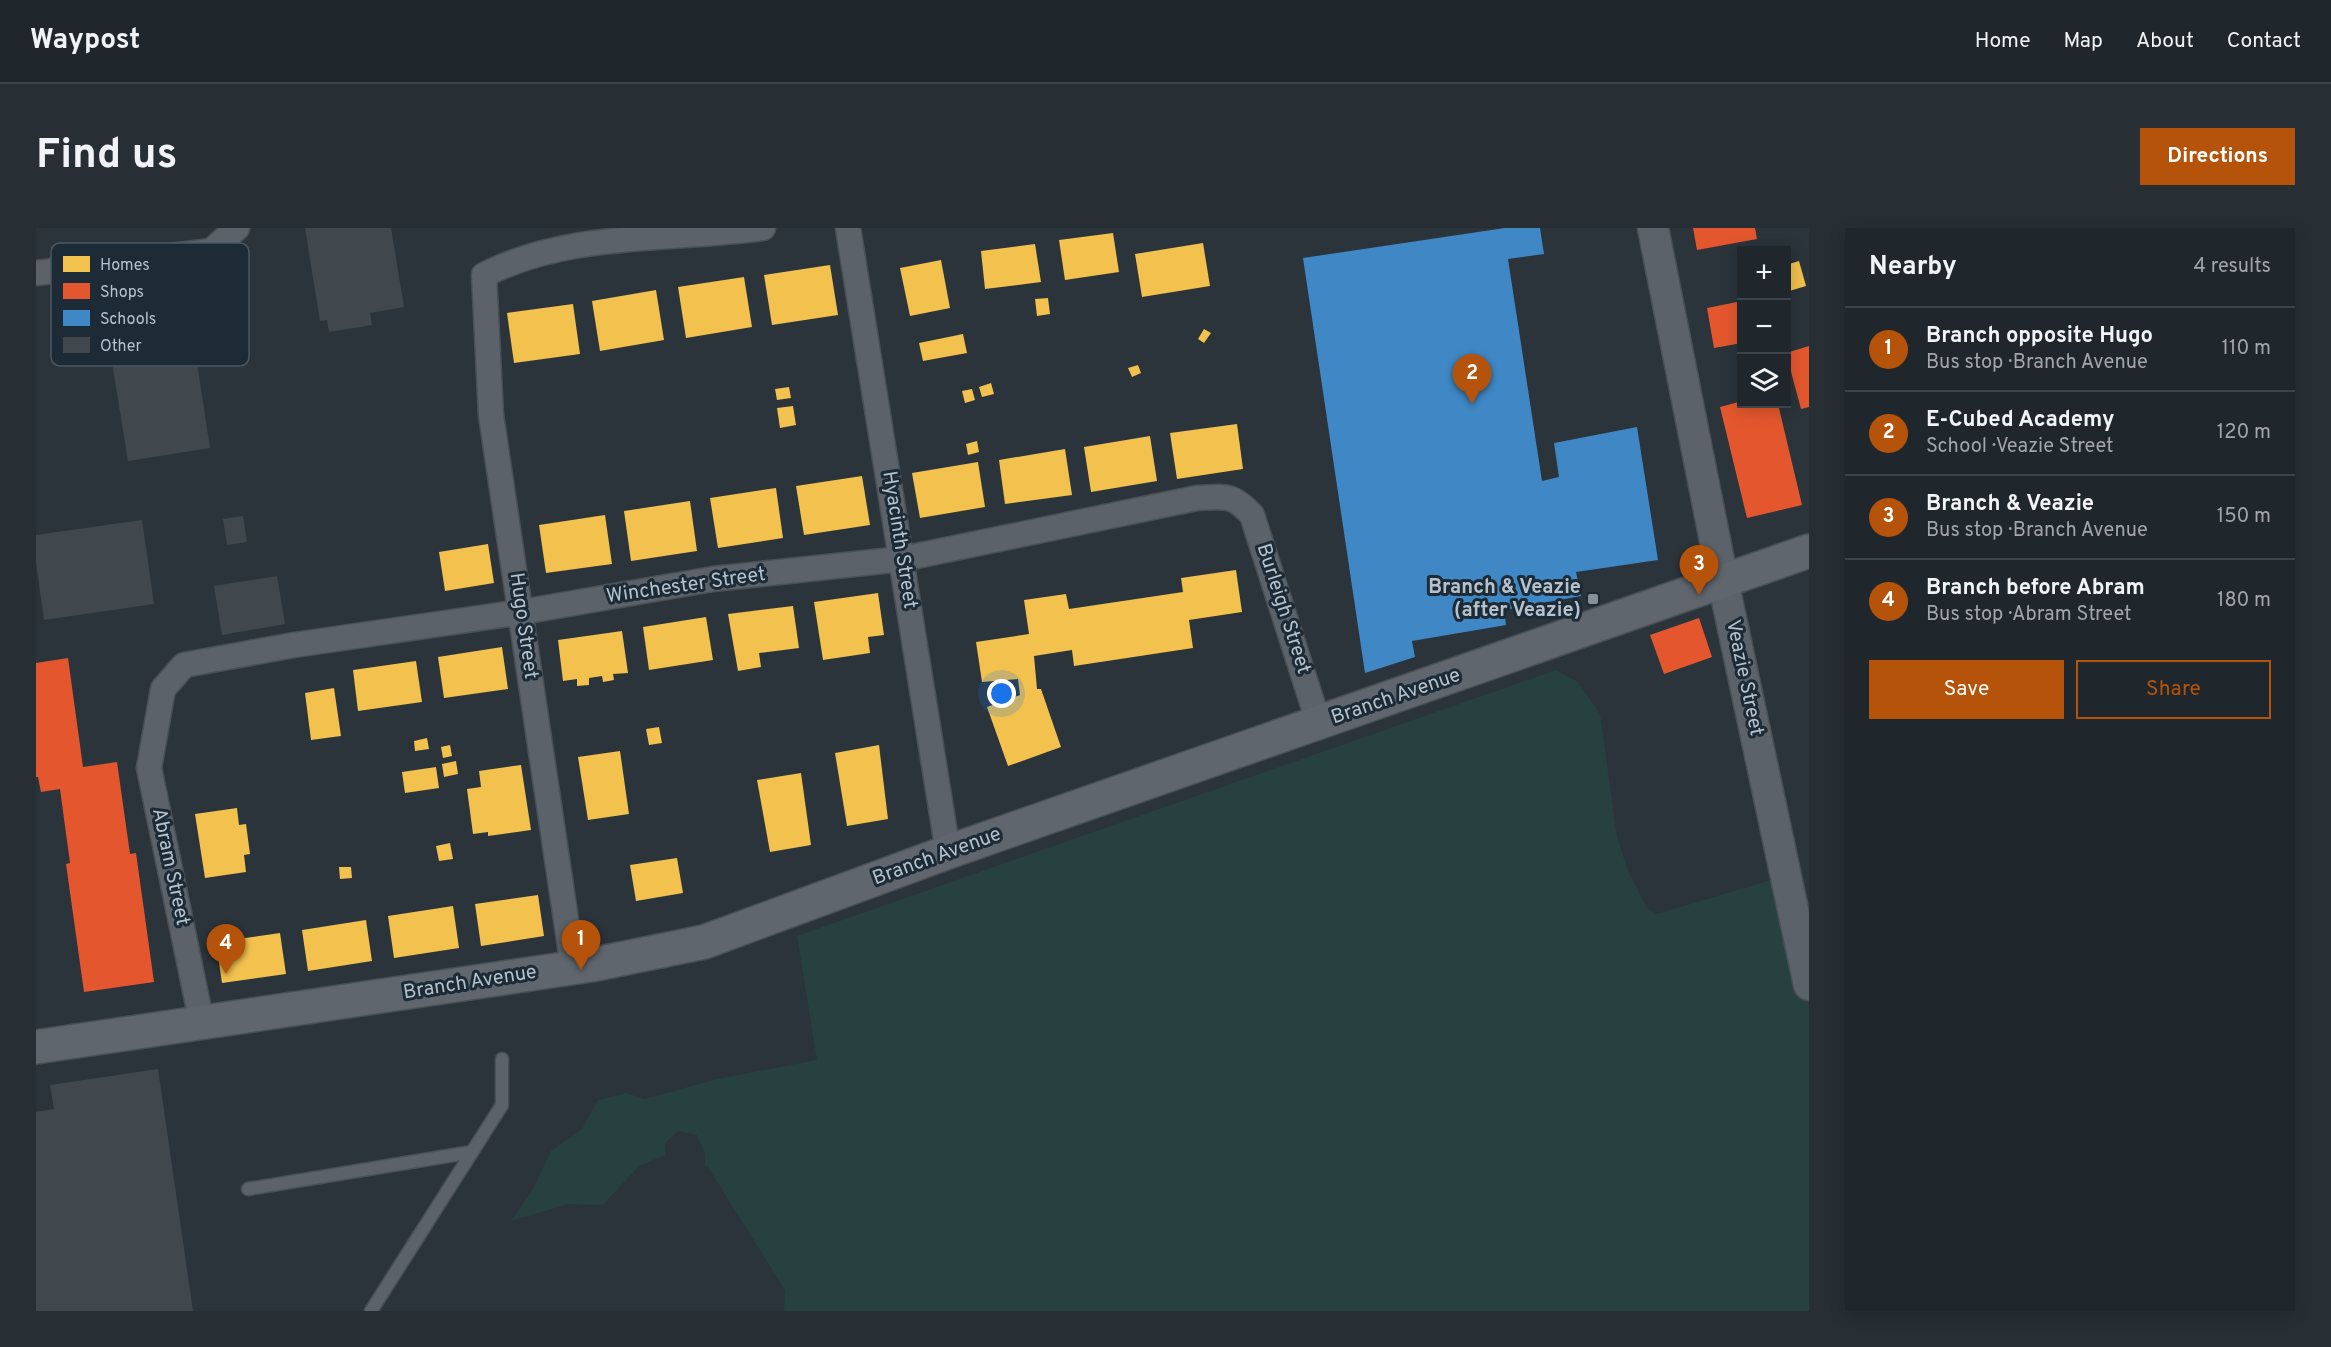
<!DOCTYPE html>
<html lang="en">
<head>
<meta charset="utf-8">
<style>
	:root { --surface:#20272c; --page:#282f34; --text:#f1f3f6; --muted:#a2a5a9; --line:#3d4448; --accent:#b45309 }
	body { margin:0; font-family:Overpass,sans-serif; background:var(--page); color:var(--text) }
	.controls { position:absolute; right:18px; top:18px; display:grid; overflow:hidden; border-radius:0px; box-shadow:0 3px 15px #0003 }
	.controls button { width:54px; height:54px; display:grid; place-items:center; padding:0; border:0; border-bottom:2px solid var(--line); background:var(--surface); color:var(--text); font:30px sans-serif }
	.you { position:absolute; left:966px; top:466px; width:21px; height:21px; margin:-15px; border:4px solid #fff; border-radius:50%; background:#1a73e8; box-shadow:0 0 0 9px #1a73e833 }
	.badge { display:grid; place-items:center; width:39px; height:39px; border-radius:50%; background:var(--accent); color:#fff; font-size:20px; font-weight:700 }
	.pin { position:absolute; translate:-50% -50px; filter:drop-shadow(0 2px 3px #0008) }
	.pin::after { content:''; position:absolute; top:32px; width:21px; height:18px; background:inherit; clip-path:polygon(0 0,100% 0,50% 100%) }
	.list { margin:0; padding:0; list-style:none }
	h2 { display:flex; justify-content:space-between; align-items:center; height:78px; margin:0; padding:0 24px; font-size:26px }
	h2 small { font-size:20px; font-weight:400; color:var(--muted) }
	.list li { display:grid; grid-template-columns:39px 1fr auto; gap:18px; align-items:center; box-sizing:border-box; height:84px; padding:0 24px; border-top:2px solid var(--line) }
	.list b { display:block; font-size:22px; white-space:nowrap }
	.list p { margin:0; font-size:20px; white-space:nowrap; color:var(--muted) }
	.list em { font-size:20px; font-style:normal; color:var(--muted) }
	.actions { display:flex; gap:12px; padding:18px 24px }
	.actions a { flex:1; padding:14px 0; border:2px solid var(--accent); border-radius:0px; text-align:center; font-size:21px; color:var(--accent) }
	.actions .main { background:var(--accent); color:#fff }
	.icon { flex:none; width:33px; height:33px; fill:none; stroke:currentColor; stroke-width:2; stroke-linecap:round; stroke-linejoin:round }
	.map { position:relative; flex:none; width:1773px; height:1083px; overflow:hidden; border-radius:0px }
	header { display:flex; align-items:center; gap:36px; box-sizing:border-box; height:84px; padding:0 30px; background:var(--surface); border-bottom:2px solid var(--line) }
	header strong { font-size:28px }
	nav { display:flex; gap:33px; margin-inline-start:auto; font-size:21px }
	.intro { display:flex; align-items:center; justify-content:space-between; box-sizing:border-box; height:144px; padding:0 36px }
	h1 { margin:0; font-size:42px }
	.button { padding:15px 27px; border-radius:0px; background:var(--accent); color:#fff; font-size:21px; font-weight:700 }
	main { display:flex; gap:36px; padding:0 36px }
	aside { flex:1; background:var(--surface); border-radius:0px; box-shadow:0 3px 15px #0003 }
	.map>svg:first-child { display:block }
	.green { fill:#274141 }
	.homes { fill:#f2c14e }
	.shops { fill:#e4572e }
	.schools { fill:#3f88c5 }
	.building { fill:#40484e }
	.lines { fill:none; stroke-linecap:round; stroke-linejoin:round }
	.service-casing { stroke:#495055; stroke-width:15 }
	.minor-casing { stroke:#495055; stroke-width:27 }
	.tertiary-casing { stroke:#495055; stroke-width:33 }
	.secondary-casing { stroke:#495055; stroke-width:36 }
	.service { stroke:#5b6269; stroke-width:12 }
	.minor { stroke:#5b6269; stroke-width:24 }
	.tertiary { stroke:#5b6269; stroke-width:30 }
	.secondary { stroke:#60666e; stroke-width:33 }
	.poi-dot { fill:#859099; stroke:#1d2b37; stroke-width:2 }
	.labels { text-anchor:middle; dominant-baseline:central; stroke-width:6; stroke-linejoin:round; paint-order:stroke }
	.street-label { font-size:20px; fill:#b5c1cc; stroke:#1d2b37 }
	.poi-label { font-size:20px; font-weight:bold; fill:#b5c1cc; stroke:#1d2b37; text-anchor:end }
	.key { fill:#1d2b37; stroke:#4b5864; stroke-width:1.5 }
	.key-label { font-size:16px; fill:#b5c1cc }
</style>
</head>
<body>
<header>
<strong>Waypost</strong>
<nav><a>Home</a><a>Map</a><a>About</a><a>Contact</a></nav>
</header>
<div class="intro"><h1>Find us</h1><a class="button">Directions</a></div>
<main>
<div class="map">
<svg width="1773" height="1083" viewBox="0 0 1773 1083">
	<rect width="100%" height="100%" fill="#2b343b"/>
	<path class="green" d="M1520,442L1542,454L1564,486L1581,609L1592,643L1611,680L1621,686L1746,649L1773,758V1083H748L749,1062L672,939L669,938V926L661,907L642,903L629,915V927L603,938L567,977L532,976L475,993L496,963L515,923L546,901L562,872L590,865L609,871L681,851L781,832L761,708Z"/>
	<g class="homes">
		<path d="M1077,5L1083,44L1029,52L1023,12Z"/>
		<path d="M1167,15L1174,58L1106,69L1099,26Z"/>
		<path d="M999,16L1005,54L949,61L945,23Z"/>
		<path d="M905,32L914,80L874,88L864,40Z"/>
		<path d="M1763,33L1770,58L1750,64V37Z"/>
		<path d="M794,37L802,87L736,97L728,47Z"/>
		<path d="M708,49L716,99L650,110L642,59Z"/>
		<path d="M620,62L628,112L564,123L556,73Z"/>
		<path d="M1012,70L1014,86L1001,88L999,71Z"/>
		<path d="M537,76L544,126L478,135L471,85Z"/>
		<path d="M1168,101L1175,105L1168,115L1162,111Z"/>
		<path d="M927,106L931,125L887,133L883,115Z"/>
		<path d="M1102,137L1105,145L1096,149L1092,140Z"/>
		<path d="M955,155L958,166L946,169L943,159Z"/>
		<path d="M753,159L755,170L741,172L739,161Z"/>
		<path d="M936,161L939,172L929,175L926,163Z"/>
		<path d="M757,178L760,197L744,200L741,180Z"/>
		<path d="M1201,196L1207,241L1141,251L1134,205Z"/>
		<path d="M1114,208L1121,253L1055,264L1048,219Z"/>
		<path d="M941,213L943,224L932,227L930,216Z"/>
		<path d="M1029,221L1036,267L969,276L963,232Z"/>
		<path d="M942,234L949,279L884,290L876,245Z"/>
		<path d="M826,248L834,297L768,307L760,258Z"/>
		<path d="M740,260L747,310L682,320L674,270Z"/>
		<path d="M654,273L661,323L595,333L588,283Z"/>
		<path d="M569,287L576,336L510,345L503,297Z"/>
		<path d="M452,316L458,355L409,363L403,324Z"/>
		<path d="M1200,342L1206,384L1153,392L1157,420L1038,438L1036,422L998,428L1001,461H1005L1025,519L972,538L951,479L984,467L982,451L946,454L940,414L993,406L988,372L1030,366L1033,381L1147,364L1145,350Z"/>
		<path d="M842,365L848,407L832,409L834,425L787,432L778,374Z"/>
		<path d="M757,378L763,420L723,425L725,439L702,443L692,386Z"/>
		<path d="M670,389L677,432L613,442L607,399Z"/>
		<path d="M586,403L592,445L577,446L578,452L567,454L566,448L553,450V457L541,458V451L527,453L522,412Z"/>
		<path d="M466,419L472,461L408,470L402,429Z"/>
		<path d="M380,433L386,474L322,483L317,442Z"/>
		<path d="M298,460L305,508L275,512L269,465Z"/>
		<path d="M623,499L626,515L613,517L610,501Z"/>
		<path d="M391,510L393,521L379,523L378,513Z"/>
		<path d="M414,517L416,528L407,530L405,519Z"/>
		<path d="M843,517L852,591L811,598L799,525Z"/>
		<path d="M584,523L593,586L552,592L542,529Z"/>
		<path d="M420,533L422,546L408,549L406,536Z"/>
		<path d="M485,537L495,602L452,608V604L437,606L431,561L445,559L443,543Z"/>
		<path d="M400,539L403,560L369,565L366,544Z"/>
		<path d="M765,545L775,617L734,624L721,552Z"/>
		<path d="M201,580L203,597L210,596L214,626L208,627L210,644L169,650L159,586Z"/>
		<path d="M414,615L417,631L403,633L400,618Z"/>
		<path d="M641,630L647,665L600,673L594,637Z"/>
		<path d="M303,639H315L316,650L304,651Z"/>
		<path d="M502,667L508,708L445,718L439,676Z"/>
		<path d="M417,678L423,720L358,730L352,688Z"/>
		<path d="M330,692L336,733L272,743L266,702Z"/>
		<path d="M244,705L250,746L186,755L180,714Z"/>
	</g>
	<g class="shops">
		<path d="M1657,0H1719L1721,11L1661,22Z"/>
		<path d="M1706,73V115L1678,120L1671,80Z"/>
		<path d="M1773,118V179L1765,181L1750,125Z"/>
		<path d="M1706,173V176H1742L1766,277L1711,290L1684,179Z"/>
		<path d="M1663,390L1676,429L1628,446L1614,407Z"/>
		<path d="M32,430L47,539L81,534L94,626L100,625L118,754L48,764L30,636L34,635L24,561L5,564L2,549H0V435Z"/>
	</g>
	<path class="schools" d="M1469,0H1504L1508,26L1472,31L1506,253L1523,249L1518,215L1601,199L1622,332L1540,344L1545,368L1468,382L1470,397L1376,413L1379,429L1329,445L1267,30Z"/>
	<g class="building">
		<path d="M269,0H355L368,79L334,85L336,97L293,104L291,92L284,93Z"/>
		<path d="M157,109L174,220L92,233L74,122Z"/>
		<path d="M207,288L211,314L191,317L187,291Z"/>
		<path d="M106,292L118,376L8,392L0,334V307Z"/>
		<path d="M241,348L249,396L186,407L178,358Z"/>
		<path d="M122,841L157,1083H0V884L18,881L14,857Z"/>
	</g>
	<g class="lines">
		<defs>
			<g id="service">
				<path d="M212,961L436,924"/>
				<path d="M335,1083L466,877V831"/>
			</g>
			<g id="minor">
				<path d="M812,0L912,624"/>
				<path d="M0,45L175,23L201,0"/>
				<path d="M537,739L455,187L448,47C534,3 633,13 727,0"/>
				<path d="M166,796L113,540L127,461L148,437L258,417L486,384L677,351L866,331L1161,270C1190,269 1195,265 1216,287L1283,496"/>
			</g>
			<path id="tertiary" d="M1617,0L1687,353L1773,757"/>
			<path id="secondary" d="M0,819L555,737L668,714L912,624L1773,323"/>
		</defs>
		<use href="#service" class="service-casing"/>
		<use href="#minor" class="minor-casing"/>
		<use href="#tertiary" class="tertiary-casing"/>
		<use href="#secondary" class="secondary-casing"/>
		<use href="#service" class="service"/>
		<use href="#minor" class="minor"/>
		<use href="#tertiary" class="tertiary"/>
		<use href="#secondary" class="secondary"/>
	</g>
	<rect class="poi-dot" x="1551" y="365" width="12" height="12" rx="3"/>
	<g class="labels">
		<g class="street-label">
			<text transform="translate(863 312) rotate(81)">Hyacinth Street</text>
			<text transform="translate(650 358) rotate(-8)">Winchester Street</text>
			<text transform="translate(1247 381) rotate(72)">Burleigh Street</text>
			<text transform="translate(487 398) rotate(82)">Hugo Street</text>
			<text transform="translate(1708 450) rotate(78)">Veazie Street</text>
			<text transform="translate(1360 469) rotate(-19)">Branch Avenue</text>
			<text transform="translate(901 629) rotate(-20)">Branch Avenue</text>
			<text transform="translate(134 639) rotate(78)">Abram Street</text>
			<text transform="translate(434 755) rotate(-9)">Branch Avenue</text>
		</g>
		<g class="poi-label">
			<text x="1545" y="360">Branch &amp; Veazie<tspan x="1545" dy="23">(after Veazie)</tspan></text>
		</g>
	</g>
	<rect x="15" y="15" width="198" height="123" rx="9" class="key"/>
	<rect x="27" y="28" width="27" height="16" fill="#f2c14e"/>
	<rect x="27" y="55" width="27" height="16" fill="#e4572e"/>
	<rect x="27" y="82" width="27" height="16" fill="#3f88c5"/>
	<rect x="27" y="109" width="27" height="16" fill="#40484e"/>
	<g class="key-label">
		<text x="64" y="42">Homes</text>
		<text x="64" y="69">Shops</text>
		<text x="64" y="96">Schools</text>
		<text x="64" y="123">Other</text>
	</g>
</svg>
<div class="controls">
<button>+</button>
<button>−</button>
<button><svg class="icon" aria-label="layers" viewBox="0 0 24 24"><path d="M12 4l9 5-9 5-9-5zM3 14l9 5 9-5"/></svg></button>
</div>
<div class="you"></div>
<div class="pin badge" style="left:545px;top:742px">1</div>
<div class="pin badge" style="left:1436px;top:176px">2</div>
<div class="pin badge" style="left:1663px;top:367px">3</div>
<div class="pin badge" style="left:190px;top:746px">4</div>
</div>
<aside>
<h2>Nearby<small>4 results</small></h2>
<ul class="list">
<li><span class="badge">1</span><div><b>Branch opposite Hugo</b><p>Bus stop · Branch Avenue</p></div><em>110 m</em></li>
<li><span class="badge">2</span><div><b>E-Cubed Academy</b><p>School · Veazie Street</p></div><em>120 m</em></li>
<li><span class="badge">3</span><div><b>Branch &amp; Veazie</b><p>Bus stop · Branch Avenue</p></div><em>150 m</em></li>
<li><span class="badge">4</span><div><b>Branch before Abram</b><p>Bus stop · Abram Street</p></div><em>180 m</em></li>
</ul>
<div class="actions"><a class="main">Save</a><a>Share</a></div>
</aside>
</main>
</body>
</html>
